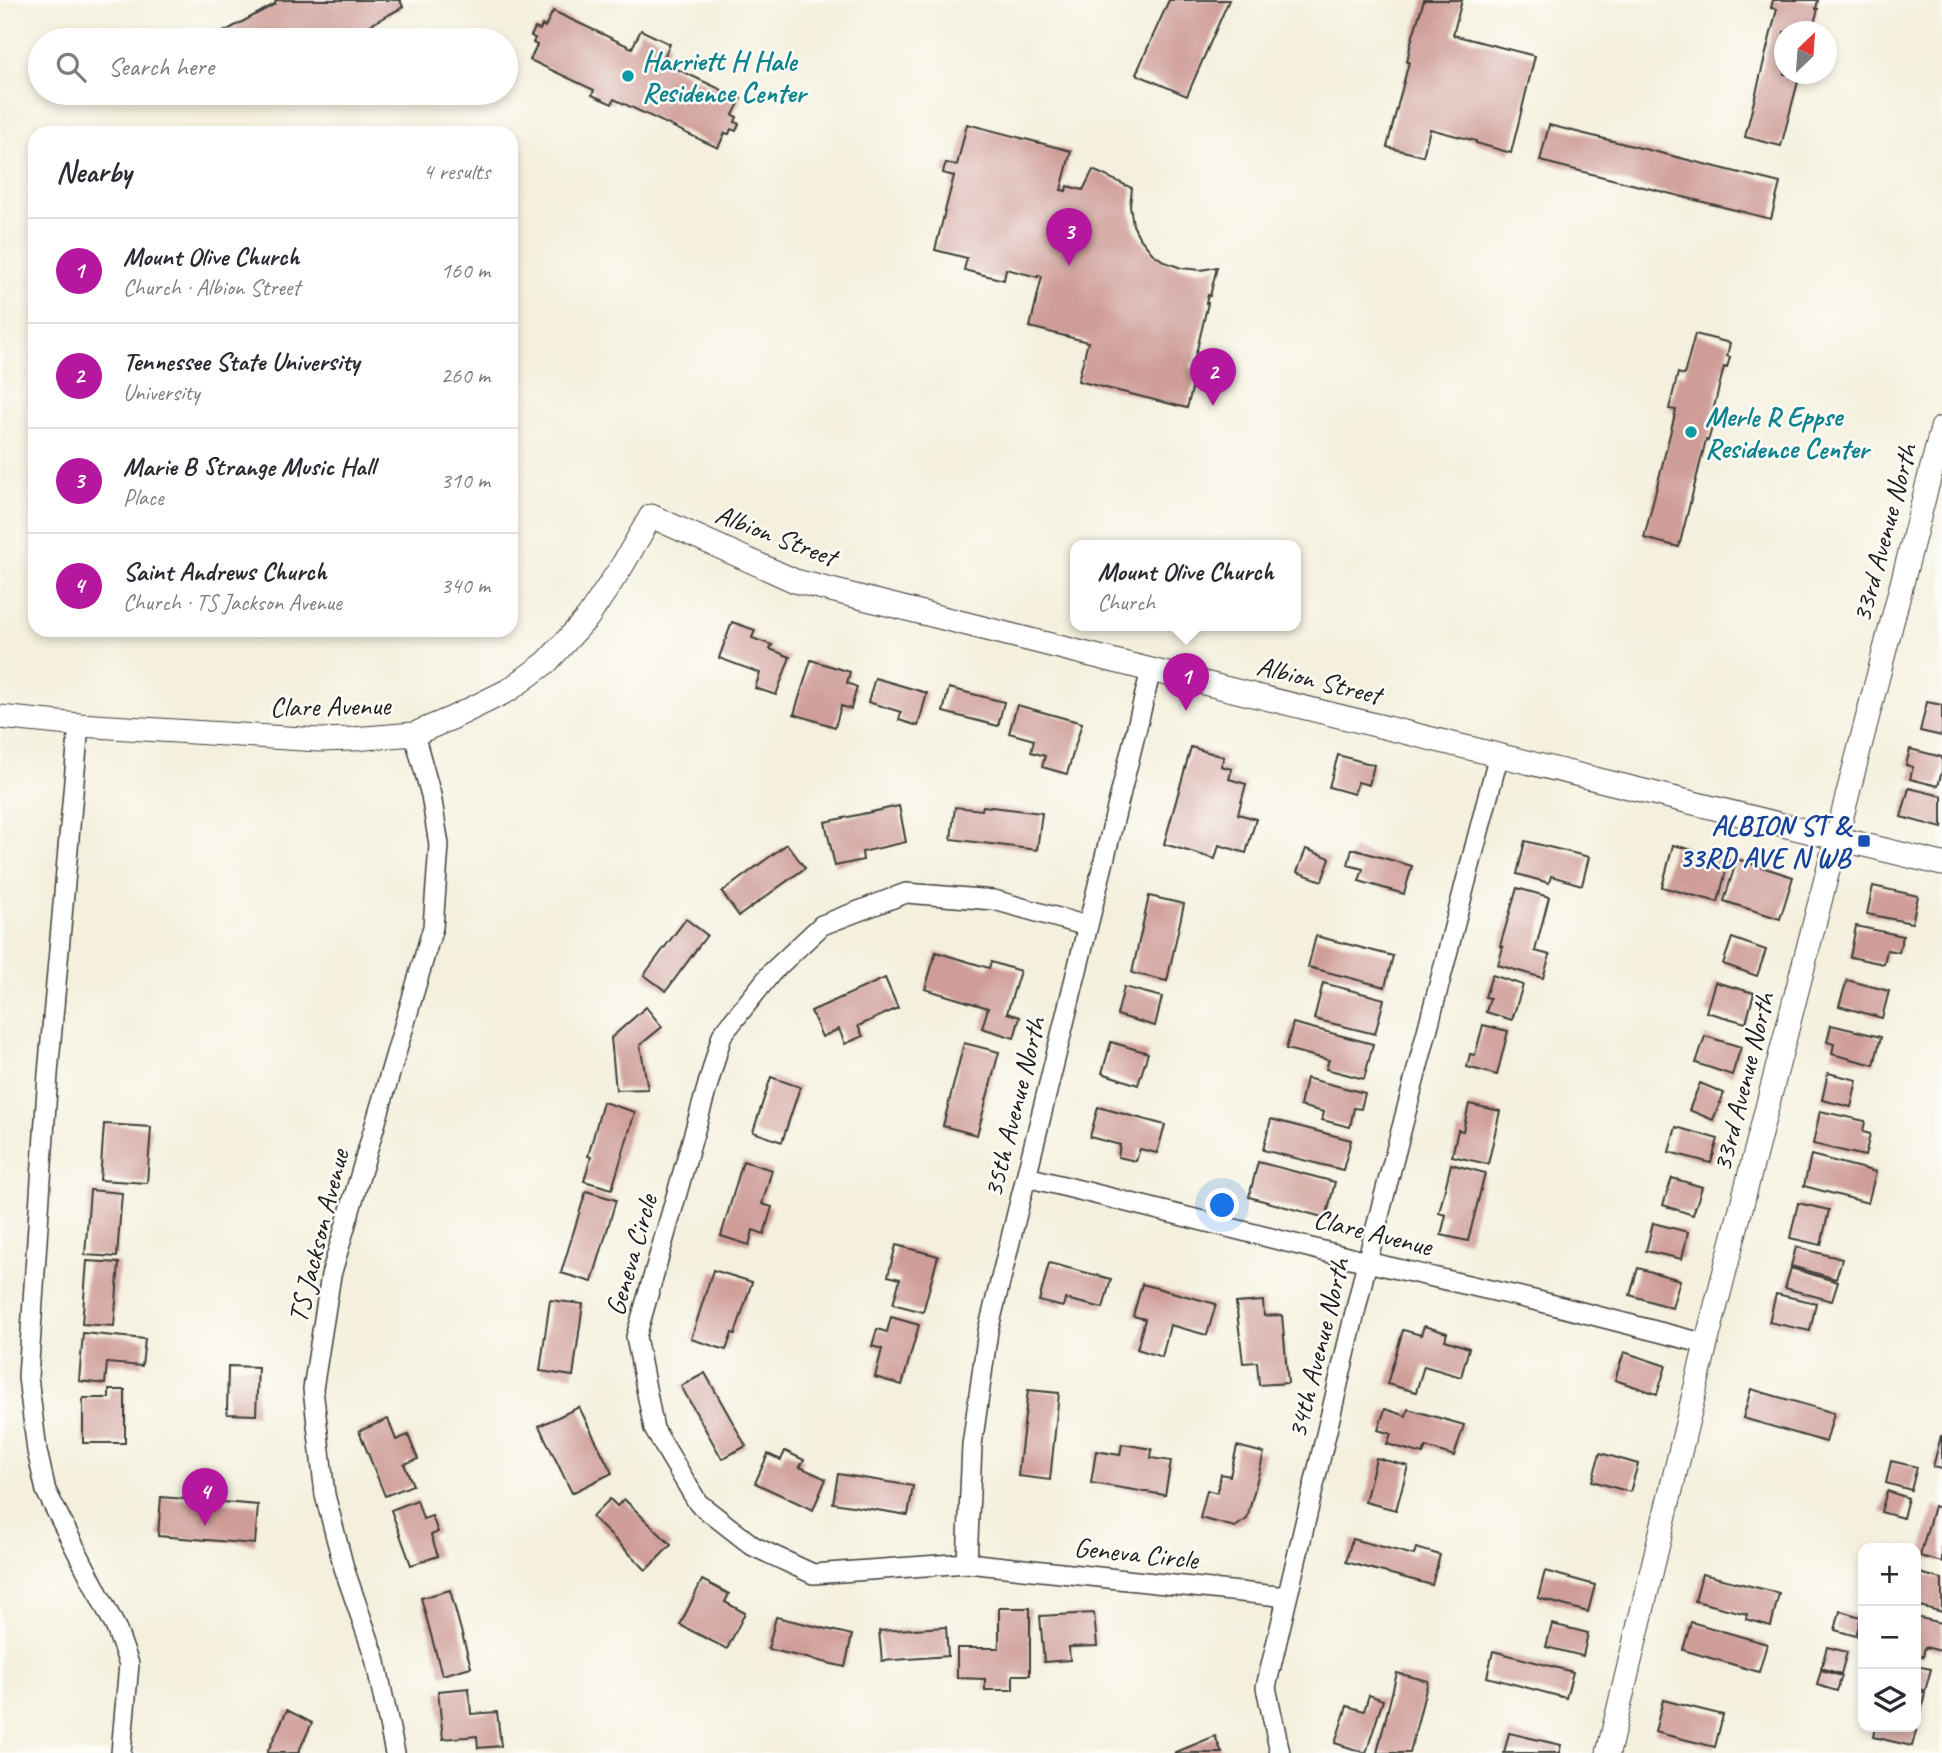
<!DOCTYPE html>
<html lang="en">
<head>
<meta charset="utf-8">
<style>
	:root { --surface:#fff; --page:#f2f2f3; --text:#2b2b33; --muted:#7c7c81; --line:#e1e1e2; --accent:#b5179e }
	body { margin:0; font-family:Caveat,sans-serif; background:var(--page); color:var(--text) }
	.controls { position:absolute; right:21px; bottom:21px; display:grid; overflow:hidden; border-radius:14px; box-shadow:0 4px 10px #0003 }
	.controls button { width:63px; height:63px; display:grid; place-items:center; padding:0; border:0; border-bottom:2px solid var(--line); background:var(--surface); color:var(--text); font:35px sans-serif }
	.compass { position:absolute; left:1774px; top:21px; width:63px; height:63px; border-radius:50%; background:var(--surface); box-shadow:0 4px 10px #0003; rotate:25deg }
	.you { position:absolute; left:1223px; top:1206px; width:24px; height:24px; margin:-18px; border:5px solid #fff; border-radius:50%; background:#1a73e8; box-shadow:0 0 0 10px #1a73e833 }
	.badge { display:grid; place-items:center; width:46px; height:46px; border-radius:50%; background:var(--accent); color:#fff; font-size:23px; font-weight:700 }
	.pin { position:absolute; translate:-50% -58px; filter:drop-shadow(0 2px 4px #0008) }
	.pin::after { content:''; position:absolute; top:37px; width:24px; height:21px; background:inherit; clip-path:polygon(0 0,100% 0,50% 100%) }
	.popup { position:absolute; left:1070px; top:540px; width:231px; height:91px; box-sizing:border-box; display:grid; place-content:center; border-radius:14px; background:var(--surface); filter:drop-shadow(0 2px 5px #0005); font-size:23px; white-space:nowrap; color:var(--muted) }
	.popup b { font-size:26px; color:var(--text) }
	.popup::after { content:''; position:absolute; left:50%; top:100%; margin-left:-14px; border:14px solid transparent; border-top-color:var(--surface) }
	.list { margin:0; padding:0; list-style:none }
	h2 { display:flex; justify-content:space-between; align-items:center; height:91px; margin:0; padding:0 28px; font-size:30px }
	h2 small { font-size:23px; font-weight:400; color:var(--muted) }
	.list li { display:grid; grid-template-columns:46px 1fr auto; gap:21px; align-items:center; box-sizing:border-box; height:105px; padding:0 28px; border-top:2px solid var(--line) }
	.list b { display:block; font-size:26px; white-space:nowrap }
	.list p { margin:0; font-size:23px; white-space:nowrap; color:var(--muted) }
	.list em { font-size:23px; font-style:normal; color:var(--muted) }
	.icon { flex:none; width:38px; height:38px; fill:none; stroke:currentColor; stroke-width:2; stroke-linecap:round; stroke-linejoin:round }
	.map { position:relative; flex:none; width:1942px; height:1753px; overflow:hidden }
	.search { position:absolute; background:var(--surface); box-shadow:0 4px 10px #0003; left:28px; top:28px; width:490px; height:77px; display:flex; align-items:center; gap:18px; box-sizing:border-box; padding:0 24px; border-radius:38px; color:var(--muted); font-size:26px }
	.panel { position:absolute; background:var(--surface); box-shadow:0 4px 10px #0003; left:28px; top:126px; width:490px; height:511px; border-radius:21px }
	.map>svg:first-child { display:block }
	.building { fill:#cf9d98 }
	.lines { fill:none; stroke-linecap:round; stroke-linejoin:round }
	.minor-casing { stroke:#3c3c39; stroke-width:22 }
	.tertiary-casing { stroke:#3c3c39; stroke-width:25 }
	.minor { stroke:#fff; stroke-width:19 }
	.tertiary { stroke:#fff; stroke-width:23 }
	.culture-dot { fill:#0f9aa8; stroke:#fdfcf7; stroke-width:2.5 }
	.transit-dot { fill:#1a4fb4; stroke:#fdfcf7; stroke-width:2.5 }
	.labels { text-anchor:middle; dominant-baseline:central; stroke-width:5; stroke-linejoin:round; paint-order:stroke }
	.culture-label { font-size:28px; font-weight:bold; fill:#0d838f; stroke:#fdfcf7; text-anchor:start }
	.street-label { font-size:28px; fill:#1c1c1c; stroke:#fdfcf7 }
	.transit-label { font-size:28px; font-weight:bold; fill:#164399; stroke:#fdfcf7; text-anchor:end }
</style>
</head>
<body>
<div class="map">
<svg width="1942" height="1753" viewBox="0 0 1942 1753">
	<rect width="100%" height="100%" fill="#fdfcf7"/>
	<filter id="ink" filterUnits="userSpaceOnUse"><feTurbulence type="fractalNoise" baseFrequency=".0143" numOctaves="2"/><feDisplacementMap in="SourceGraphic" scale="14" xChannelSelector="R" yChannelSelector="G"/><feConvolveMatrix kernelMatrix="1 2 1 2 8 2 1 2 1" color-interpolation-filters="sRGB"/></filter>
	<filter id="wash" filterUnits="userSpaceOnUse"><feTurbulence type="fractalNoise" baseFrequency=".00686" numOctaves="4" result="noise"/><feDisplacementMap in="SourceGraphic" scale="28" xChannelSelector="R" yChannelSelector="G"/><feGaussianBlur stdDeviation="1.57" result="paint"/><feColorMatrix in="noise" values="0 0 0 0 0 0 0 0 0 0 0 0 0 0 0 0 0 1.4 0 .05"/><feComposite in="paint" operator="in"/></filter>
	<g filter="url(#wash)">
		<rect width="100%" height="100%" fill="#f4f0dd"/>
		<g id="blocks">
			<g class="building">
				<path d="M276,0H400L403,7L350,36L352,40H334L330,34L317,40H209L275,4Z"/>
				<path d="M1169,0H1229L1187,96L1136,74Z"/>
				<path d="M1424,0H1462L1453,35L1535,56L1511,153L1476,143V141L1430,129L1423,156L1387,147L1409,62H1407L1411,42Z"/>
				<path d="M1773,0H1818L1816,9H1818L1813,27H1811L1810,32H1784V74H1800L1781,146L1745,137L1777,9L1771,8Z"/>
				<path d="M553,11L632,48L641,30L670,44L662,62L741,99L733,115L737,117L735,122L739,124L736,131L731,129L729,134L725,133L718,148L614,99L612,104L592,95L594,90L530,60L537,45L533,43L535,38L531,36L535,28L540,30L542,25L545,27Z"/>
				<path d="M967,124L1071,151L1061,190L1066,191L1067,186L1083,190L1093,170L1132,188L1130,206L1133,225L1139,237L1152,253L1165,262L1181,268L1201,270L1217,267L1210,296L1208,295L1206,303H1208L1194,362L1192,361L1190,368L1197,370L1187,408L1078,381L1088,342L1030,327L1042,276L1038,275V277L1006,269L1004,280L964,270L967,258L935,250L954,176L943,173L944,168L946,163L957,165Z"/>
				<path d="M1549,125L1780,183L1771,219L1540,161Z"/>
				<path d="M1695,334L1730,343L1727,356L1730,357L1727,368L1724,367L1710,423L1713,424L1708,441L1706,440L1679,547L1644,538L1676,410L1669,409L1678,373L1684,375Z"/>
				<path d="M732,622L755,630L752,638L772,645L770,649L790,657L776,695L755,688L760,673L719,658Z"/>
				<path d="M811,660L850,672L847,683L857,687L851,709L841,706L835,727L794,714Z"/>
				<path d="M875,678L927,693L918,726L899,720L901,712L868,702Z"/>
				<path d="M949,688L1004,702L998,726L943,712Z"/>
				<path d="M1927,702L1942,705V736L1920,731Z"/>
				<path d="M1017,705L1082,723L1067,774L1042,767L1045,756L1031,752L1034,740L1009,733Z"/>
				<path d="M1191,747L1224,757L1221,766L1232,769L1229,779L1246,784L1238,814L1256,819L1246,853L1219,845L1215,859L1164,844Z"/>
				<path d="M1910,749L1942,757V771L1938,786L1910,779L1913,767L1906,765Z"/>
				<path d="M1338,755L1374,765L1369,785L1358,782L1354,794L1329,787Z"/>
				<path d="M1909,788L1942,796V828L1901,817Z"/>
				<path d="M899,806L906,842L862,852L863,860L835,866L825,822Z"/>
				<path d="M983,806L1042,813L1037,850L951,839L955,807L982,810Z"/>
				<path d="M1525,841L1589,857L1582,885L1551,876L1549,883L1517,874Z"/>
				<path d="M787,844L805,868L739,916L722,892Z"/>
				<path d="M1673,845L1729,859L1718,902L1662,887Z"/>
				<path d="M1306,849L1330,858L1322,881L1297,872Z"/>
				<path d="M1352,849L1412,866L1404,894L1359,881L1363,869L1348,865Z"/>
				<path d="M1737,859L1793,877L1780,919L1724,901Z"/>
				<path d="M1873,886L1918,896L1912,923L1867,914Z"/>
				<path d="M1517,888L1549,897L1535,951L1550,955L1543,978L1498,965L1503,947L1500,946Z"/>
				<path d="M1149,896L1184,904L1167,981L1132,973Z"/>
				<path d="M686,919L707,935L666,991L644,975Z"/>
				<path d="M1856,926L1903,936L1899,952L1887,950L1884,964L1850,957Z"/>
				<path d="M1316,936L1393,956L1385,987L1308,967Z"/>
				<path d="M1732,938L1766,950L1757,976L1723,964Z"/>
				<path d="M936,952L989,968L991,962L1020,971L1007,1013L1020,1017L1014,1038L982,1028L988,1008L925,989Z"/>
				<path d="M1492,975L1523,985L1512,1020L1486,1012L1490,998L1485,997Z"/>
				<path d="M885,978L898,1008L858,1026L863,1036L845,1044L839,1029L822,1037L811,1011Z"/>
				<path d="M1847,980L1889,991L1882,1018L1839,1006Z"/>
				<path d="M1715,982L1754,993L1746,1023L1706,1012Z"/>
				<path d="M1323,983L1384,999L1375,1034L1314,1019Z"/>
				<path d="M1124,987L1162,997L1155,1026L1117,1015Z"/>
				<path d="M646,1007L662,1027L640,1045L648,1089L616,1090L611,1038Z"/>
				<path d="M1293,1023L1373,1044L1364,1079L1326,1069L1329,1060L1286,1049Z"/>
				<path d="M1483,1025L1508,1031L1497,1075L1467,1067L1470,1054L1475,1055Z"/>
				<path d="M1831,1025L1881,1037L1874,1065L1832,1054L1834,1044L1827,1042Z"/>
				<path d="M1705,1036L1741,1047L1732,1075L1696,1063Z"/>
				<path d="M1111,1042L1148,1053L1138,1085L1102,1073Z"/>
				<path d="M964,1043L999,1052L977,1135L943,1126Z"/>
				<path d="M1828,1073L1857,1080L1851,1107L1822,1100Z"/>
				<path d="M771,1077L800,1087L782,1142L753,1132Z"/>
				<path d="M1306,1078L1365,1093L1361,1109L1354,1108L1350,1127L1322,1120L1324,1112L1300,1106Z"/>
				<path d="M1700,1083L1724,1093L1713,1120L1689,1110Z"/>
				<path d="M603,1102L635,1112L612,1189L584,1181L591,1157L588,1156Z"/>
				<path d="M1469,1104L1500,1111L1488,1164L1452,1156L1458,1130L1463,1131Z"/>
				<path d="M1098,1107L1165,1125L1157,1153L1140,1149L1136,1161L1118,1157L1120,1145L1090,1137Z"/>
				<path d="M1820,1111L1865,1121L1863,1132L1870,1134L1865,1156L1813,1144Z"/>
				<path d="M1271,1119L1351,1140L1343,1170L1263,1150Z"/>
				<path d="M104,1124L151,1127L147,1183L100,1180Z"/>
				<path d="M1676,1127L1718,1139L1711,1163L1669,1152Z"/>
				<path d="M1811,1155L1876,1172L1868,1203L1804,1186Z"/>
				<path d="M743,1161L772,1170L762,1204L772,1207L764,1234L753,1230L749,1245L721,1236Z"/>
				<path d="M1258,1162L1335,1182L1326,1218L1249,1197Z"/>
				<path d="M1451,1164L1485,1173L1468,1241L1441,1235L1446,1215L1439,1213Z"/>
				<path d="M1672,1178L1702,1187L1693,1215L1663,1205Z"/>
				<path d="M90,1190L122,1193L117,1257L85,1255Z"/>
				<path d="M586,1191L616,1200L592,1282L561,1273Z"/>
				<path d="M1798,1203L1829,1210L1821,1245L1790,1238Z"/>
				<path d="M1653,1223L1688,1232L1682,1259L1646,1251Z"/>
				<path d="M896,1245L938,1256L923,1312L893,1304L900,1279L888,1276Z"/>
				<path d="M1796,1247L1842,1259L1836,1279L1791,1266Z"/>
				<path d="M87,1261L119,1263L114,1326L82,1324Z"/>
				<path d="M1049,1263L1111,1279L1103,1308L1065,1299L1063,1307L1039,1301Z"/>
				<path d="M1638,1268L1680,1280L1672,1308L1630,1295Z"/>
				<path d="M1791,1268L1838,1282L1832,1301L1785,1288Z"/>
				<path d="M713,1270L752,1282L735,1334L732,1333L726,1350L691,1339Z"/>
				<path d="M1142,1284L1216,1304L1207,1335L1170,1325L1162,1357L1137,1349L1145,1319L1133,1316Z"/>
				<path d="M1776,1294L1816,1303L1810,1331L1769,1322Z"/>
				<path d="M550,1300L583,1304L573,1376L540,1371Z"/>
				<path d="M1263,1301L1264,1316L1282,1315L1288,1383L1259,1385L1257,1362L1243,1363L1236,1303Z"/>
				<path d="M891,1317L919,1325L902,1385L875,1377L882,1349L872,1346L877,1329L887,1332Z"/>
				<path d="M1424,1326L1447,1333L1445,1340L1469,1348L1461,1377L1424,1366L1416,1392L1387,1384L1403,1330L1421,1335Z"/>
				<path d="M83,1333L145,1339L142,1366L107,1363L105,1384L79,1381Z"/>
				<path d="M1624,1352L1666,1366L1657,1394L1615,1380Z"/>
				<path d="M228,1366L258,1367L256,1415L227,1414Z"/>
				<path d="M705,1373L746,1446L722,1459L681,1386Z"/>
				<path d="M1751,1389L1834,1413L1826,1442L1743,1418Z"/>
				<path d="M109,1390H125V1443H83V1398H109Z"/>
				<path d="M1028,1390L1059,1393L1050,1480L1018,1476Z"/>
				<path d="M579,1407L612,1473L572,1493L539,1426Z"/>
				<path d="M1385,1409L1406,1416L1408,1409L1464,1425L1454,1456L1426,1447L1423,1454L1387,1444L1391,1434L1378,1430Z"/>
				<path d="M388,1419L396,1440L408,1435L418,1459L404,1464L413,1485L385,1496L359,1431Z"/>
				<path d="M1941,1436H1942V1469L1933,1467Z"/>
				<path d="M1122,1444L1152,1449L1151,1458L1171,1461L1165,1495L1091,1483L1096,1451L1120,1455Z"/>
				<path d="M1237,1446L1264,1453L1247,1519L1235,1527L1200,1518L1207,1490L1217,1493L1221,1474L1230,1476Z"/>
				<path d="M785,1451L804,1460L800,1467L826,1479L813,1510L755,1483L768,1454L781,1460Z"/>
				<path d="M1600,1453L1638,1464L1630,1492L1592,1481Z"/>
				<path d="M1376,1458L1408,1466L1396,1510L1365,1502Z"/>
				<path d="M1891,1461L1917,1467L1911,1490L1886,1483Z"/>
				<path d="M838,1474L913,1486L908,1515L833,1503Z"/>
				<path d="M1887,1491L1908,1498L1903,1518L1881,1512Z"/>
				<path d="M161,1497L258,1505L255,1544L158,1536Z"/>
				<path d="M610,1499L617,1506L624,1499L671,1545L646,1570L592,1517Z"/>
				<path d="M417,1500L423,1519L432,1516L438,1532L431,1535L438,1556L411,1565L391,1510Z"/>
				<path d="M1934,1506L1942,1509V1562L1920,1556Z"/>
				<path d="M1352,1539L1414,1555L1416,1548L1440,1555L1432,1585L1346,1562Z"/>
				<path d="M1545,1571L1595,1585L1588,1612L1538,1598Z"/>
				<path d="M1916,1572L1942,1579V1612L1916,1605Z"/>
				<path d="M1702,1574L1779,1593L1771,1626L1746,1619L1747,1614L1695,1601Z"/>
				<path d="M702,1580L729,1594L725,1602L745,1613L727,1649L680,1625Z"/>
				<path d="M450,1590L471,1667L442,1675L421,1598Z"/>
				<path d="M999,1608H1030V1675H1013V1690H985V1679L957,1678V1648H999Z"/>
				<path d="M1840,1611L1861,1617L1856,1636L1835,1630Z"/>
				<path d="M1094,1613L1097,1646L1069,1647L1070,1660L1044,1662L1040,1616Z"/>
				<path d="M776,1617L852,1635L845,1667L768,1649Z"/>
				<path d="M1916,1617L1942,1623L1941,1651L1925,1647L1923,1657L1916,1655Z"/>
				<path d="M1691,1622L1767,1644L1759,1672L1683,1650Z"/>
				<path d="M1552,1624L1588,1633L1583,1656L1546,1647Z"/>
				<path d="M946,1627L948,1656L882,1661L879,1631Z"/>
				<path d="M1827,1647L1847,1652L1841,1674L1821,1668Z"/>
				<path d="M1493,1651L1573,1672L1566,1698L1487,1677Z"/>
				<path d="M1916,1666L1931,1669L1925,1691L1916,1688Z"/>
				<path d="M1821,1670L1842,1676L1837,1691L1817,1685Z"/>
				<path d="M1397,1673L1428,1681L1410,1753H1377Z"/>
				<path d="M469,1688L471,1714L497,1712L501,1746L478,1748L477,1736L443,1739L438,1691Z"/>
				<path d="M1916,1691L1925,1693L1921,1713L1916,1712Z"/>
				<path d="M1369,1695L1383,1700L1366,1753L1335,1743L1347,1706L1364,1711Z"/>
				<path d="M1663,1700L1723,1715L1715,1747L1655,1732Z"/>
				<path d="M287,1710L312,1723L298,1753H267Z"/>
				<path d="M1875,1727H1917L1912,1746L1873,1737Z"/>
				<path d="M1509,1733L1561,1745L1559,1753H1504Z"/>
				<path d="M1215,1736L1222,1753H1174Z"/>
			</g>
		</g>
	</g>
	<g filter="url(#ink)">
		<use href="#blocks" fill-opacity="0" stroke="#3c3c39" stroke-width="2"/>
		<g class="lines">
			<defs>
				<g id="minor">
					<path d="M79,725L48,1074L28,1377L37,1451L46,1491L116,1628L129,1664L121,1753"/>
					<path d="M1087,926L994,900L906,893L822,925L772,972L722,1035L636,1337L654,1429L698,1503L753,1546L813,1574L967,1563L1287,1597"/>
					<path d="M1027,1177L1367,1262L1538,1301L1706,1344"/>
					<path d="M967,1563L972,1445L988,1331L1151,670"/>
					<path d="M395,1753L375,1658L344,1568L325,1495L313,1389L331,1275L433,927L439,845L431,795L414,734"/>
					<path d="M1280,1753L1266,1687L1367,1262L1499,754"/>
				</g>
				<g id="tertiary">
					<path d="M0,717L79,725L319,740L353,739L414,734L452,718L509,690L547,662L588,617L622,566L651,516L795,581L1151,670L1942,864"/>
					<path d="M1608,1753L1706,1344L1942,428"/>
				</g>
			</defs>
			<use href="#minor" class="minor-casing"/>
			<use href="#tertiary" class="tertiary-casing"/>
			<use href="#minor" class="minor"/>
			<use href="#tertiary" class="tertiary"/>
		</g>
	</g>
	<g class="culture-dot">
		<circle cx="628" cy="76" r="7"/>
		<circle cx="1691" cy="432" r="7"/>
	</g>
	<rect class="transit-dot" x="1857" y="834" width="14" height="14" rx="3.5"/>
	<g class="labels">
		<g class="culture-label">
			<text x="642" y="60">Harriett H Hale<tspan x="642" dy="32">Residence Center</tspan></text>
			<text x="1705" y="416">Merle R Eppse<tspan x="1705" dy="32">Residence Center</tspan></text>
		</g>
		<g class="street-label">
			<text transform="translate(1884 533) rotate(-75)">33rd Avenue North</text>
			<text transform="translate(776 535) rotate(21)">Albion Street</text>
			<text transform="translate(1319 680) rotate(14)">Albion Street</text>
			<text transform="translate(330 706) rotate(-1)">Clare Avenue</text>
			<text transform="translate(1743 1082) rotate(-76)">33rd Avenue North</text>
			<text transform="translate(1014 1107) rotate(-76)">35th Avenue North</text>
			<text transform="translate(1373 1232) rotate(14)">Clare Avenue</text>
			<text transform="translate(318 1236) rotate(-76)">TS Jackson Avenue</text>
			<text transform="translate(631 1255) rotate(-74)">Geneva Circle</text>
			<text transform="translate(1318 1348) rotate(-76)">34th Avenue North</text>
			<text transform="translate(1136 1553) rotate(6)">Geneva Circle</text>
		</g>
		<g class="transit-label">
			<text x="1850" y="825">ALBION ST &amp;<tspan x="1850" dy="32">33RD AVE N WB</tspan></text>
		</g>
	</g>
</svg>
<div class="controls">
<button>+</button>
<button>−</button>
<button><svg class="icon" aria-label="layers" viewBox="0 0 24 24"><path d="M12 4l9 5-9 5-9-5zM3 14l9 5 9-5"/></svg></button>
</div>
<svg class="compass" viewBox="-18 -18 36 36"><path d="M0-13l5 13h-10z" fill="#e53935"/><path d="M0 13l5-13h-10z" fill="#7c7c81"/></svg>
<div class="you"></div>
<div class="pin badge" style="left:1186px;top:711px">1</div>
<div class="popup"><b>Mount Olive Church</b>Church</div>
<div class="pin badge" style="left:1213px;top:406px">2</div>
<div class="pin badge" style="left:1069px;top:266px">3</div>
<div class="pin badge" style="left:205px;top:1526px">4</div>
<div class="search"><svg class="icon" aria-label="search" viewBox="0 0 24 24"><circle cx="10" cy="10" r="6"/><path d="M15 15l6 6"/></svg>Search here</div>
<section class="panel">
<h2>Nearby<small>4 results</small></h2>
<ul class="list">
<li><span class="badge">1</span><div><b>Mount Olive Church</b><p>Church · Albion Street</p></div><em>160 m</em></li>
<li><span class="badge">2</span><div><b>Tennessee State University</b><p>University</p></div><em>260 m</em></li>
<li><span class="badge">3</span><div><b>Marie B Strange Music Hall</b><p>Place</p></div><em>310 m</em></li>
<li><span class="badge">4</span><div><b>Saint Andrews Church</b><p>Church · TS Jackson Avenue</p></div><em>340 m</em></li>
</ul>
</section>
</div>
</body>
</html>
